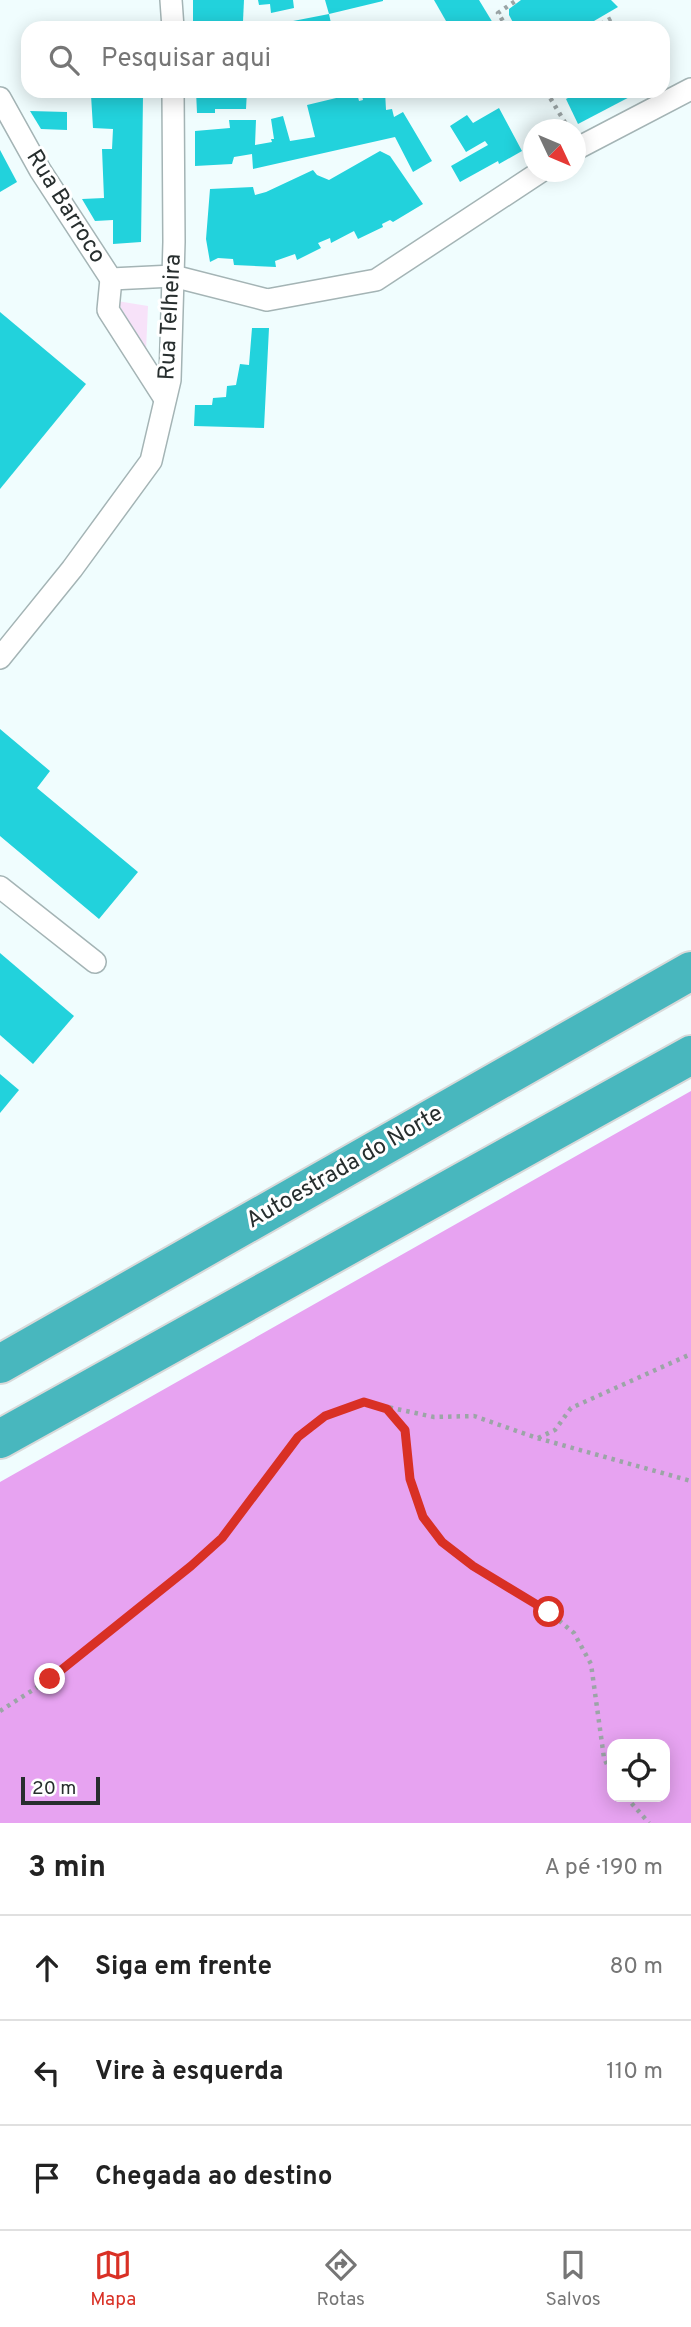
<!DOCTYPE html>
<html lang="pt">
<head>
<meta charset="utf-8">
<style>
	:root { --surface:#fff; --page:#f6f6f6; --text:#222; --muted:#767676; --line:#e0e0e0; --accent:#d93025 }
	body { margin:0; font-family:Overpass,sans-serif; background:var(--page); color:var(--text) }
	.controls { position:absolute; right:21px; bottom:21px; display:grid; overflow:hidden; border-radius:14px; box-shadow:0 4px 18px #0003 }
	.controls button { width:63px; height:63px; display:grid; place-items:center; padding:0; border:0; border-bottom:2px solid var(--line); background:var(--surface); color:var(--text); font:35px sans-serif }
	.compass { position:absolute; left:523px; top:119px; width:63px; height:63px; border-radius:50%; background:var(--surface); box-shadow:0 4px 18px #0003; rotate:134deg }
	.scale { position:absolute; left:21px; bottom:18px; width:79px; box-sizing:border-box; padding-left:7px; border:4px solid #272e2e; border-top:0; font-size:19px; line-height:24px; white-space:nowrap; color:#272e2e; -webkit-text-stroke:5px #fff; paint-order:stroke }
	.stop { position:absolute; width:21px; height:21px; margin:-16px; border:5px solid #d93025; border-radius:50%; background:#fff }
	.stop.end { background:#d93025; border-color:#fff; box-shadow:0 2px 7px #0008 }
	.list { margin:0; padding:0; list-style:none }
	h2 { display:flex; justify-content:space-between; align-items:center; height:91px; margin:0; padding:0 28px; font-size:30px }
	h2 small { font-size:23px; font-weight:400; color:var(--muted) }
	.list li { display:grid; grid-template-columns:46px 1fr auto; gap:21px; align-items:center; box-sizing:border-box; height:105px; padding:0 28px; border-top:2px solid var(--line) }
	.list b { display:block; font-size:26px; white-space:nowrap }
	.list em { font-size:23px; font-style:normal; color:var(--muted) }
	.icon { flex:none; width:38px; height:38px; fill:none; stroke:currentColor; stroke-width:2; stroke-linecap:round; stroke-linejoin:round }
	.map { position:relative; flex:none; width:691px; height:1823px; overflow:hidden }
	.search { position:absolute; background:var(--surface); box-shadow:0 4px 18px #0003; left:21px; right:21px; top:21px; height:77px; display:flex; align-items:center; gap:18px; box-sizing:border-box; padding:0 24px; border-radius:21px; color:var(--muted); font-size:26px }
	.sheet { height:406px; background:var(--surface) }
	nav { display:flex; justify-content:space-around; align-items:center; box-sizing:border-box; height:98px; border-top:2px solid var(--line); background:var(--surface); font-size:19px; color:var(--muted) }
	nav a { display:grid; justify-items:center; gap:4px }
	nav .on { color:var(--accent) }
	.map>svg:first-child { display:block }
	.green { fill:#f7e2f9 }
	.forest { fill:#e7a3f1; fill-rule:evenodd }
	.building { fill:#22d2dc }
	.lines { fill:none; stroke-linecap:round; stroke-linejoin:round }
	.street-casing { stroke:#a4b4b5; stroke-width:24 }
	.highway-casing { stroke:#d8d9d9; stroke-width:42 }
	.path { stroke:#9ba5a6; stroke-width:4.5; stroke-dasharray:3.5 5; stroke-linecap:butt }
	.street { stroke:#fff; stroke-width:21 }
	.highway { stroke:#48b7be; stroke-width:38 }
	.route { stroke:#d93025; stroke-width:9 }
	.labels { text-anchor:middle; dominant-baseline:central; stroke-width:6; stroke-linejoin:round; paint-order:stroke }
	.street-label { font-size:23px; fill:#272e2e; stroke:#fff }
</style>
</head>
<body>
<div class="map">
<svg width="691" height="1823" viewBox="0 0 691 1823">
	<rect width="100%" height="100%" fill="#f0fdfe"/>
	<path class="green" d="M117,301L148,306L146,351Z"/>
	<path class="forest" d="M691,1091V1823H0V1482ZM612,1744H665V1797H612Z"/>
	<g class="building">
		<path d="M193,0H244L243,21L193,25Z"/>
		<path d="M258,0H293L294,8L271,13L270,4L259,5Z"/>
		<path d="M325,0H383V1L329,14Z"/>
		<path d="M434,0H479L496,28H450Z"/>
		<path d="M521,0H611L618,7L582,28H516L509,15V9Z"/>
		<path d="M329,14L332,28H289L288,22Z"/>
		<path d="M196,91H247L246,109H215V113H197Z"/>
		<path d="M361,91H385L386,110L392,109L394,117L403,112L432,161L413,172L395,137L253,169L252,154L234,157L232,164L195,166V131L230,128L229,120H256L255,145L272,142L271,139H274L271,119L283,116L290,141L315,137L307,105L357,93L359,101L363,100Z"/>
		<path d="M581,91H641L578,124L566,99Z"/>
		<path d="M91,95L143,96L141,242L113,244V220L95,221L82,199L104,198L102,149H112L113,129L93,128Z"/>
		<path d="M499,108L522,151L499,164L498,161L460,182L451,166L488,145L485,141L466,152L450,126L467,115L473,123Z"/>
		<path d="M30,111L67,112V130L41,129Z"/>
		<path d="M0,150L17,182L0,192Z"/>
		<path d="M380,151L390,156L423,204L393,222L390,220L382,224L383,227L358,239L354,231L331,243L330,238L318,243L321,248L297,260L295,254L275,261L276,267L234,265L233,259L218,258L210,262L206,239L210,189L253,187L255,195L266,192L313,170L317,175L329,180Z"/>
		<path d="M0,312L86,384L0,489Z"/>
		<path d="M252,328H269L264,428L194,426L195,405H212L213,398L226,397L227,386L236,385L240,364L249,365Z"/>
		<path d="M0,729L50,771L37,788L138,872L99,919L0,836Z"/>
		<path d="M0,953L74,1016L33,1064L0,1035Z"/>
		<path d="M0,1074L19,1090L0,1113Z"/>
	</g>
	<g class="lines">
		<defs>
			<g id="street">
				<path d="M171,0L173,28"/>
				<path d="M0,98L40,170L111,279L173,276L267,300L376,280L540,172"/>
				<path d="M576,149L691,89"/>
				<path d="M111,279L108,310L165,399"/>
				<path d="M0,658L72,569L151,461L170,380L174,242L173,91"/>
				<path d="M0,887L95,962"/>
			</g>
			<g id="highway">
				<path d="M0,1364L691,971"/>
				<path d="M0,1439L691,1055"/>
			</g>
		</defs>
		<use href="#street" class="street-casing"/>
		<use href="#highway" class="highway-casing"/>
		<g class="path">
			<path d="M507,28L498,13L517,0"/>
			<path d="M593,28L612,18"/>
			<path d="M546,91L569,129"/>
			<path d="M388,1409L405,1430L410,1479L423,1517L442,1542L473,1566L549,1612L574,1633L591,1664L604,1758L612,1775"/>
			<path d="M538,1438L555,1430L571,1408L691,1354"/>
			<path d="M0,1711L50,1679L191,1566L222,1538L298,1437L325,1416L364,1402L434,1417L474,1416L537,1438L691,1481"/>
			<path d="M626,1797L649,1823"/>
		</g>
		<use href="#street" class="street"/>
		<use href="#highway" class="highway"/>
	</g>
	<g class="lines">
		<path class="route" d="M50,1679L191,1566L222,1538L298,1437L325,1416L364,1402L387,1409L405,1430L410,1479L423,1517L442,1542L473,1566L549,1612"/>
	</g>
	<g class="labels">
		<g class="street-label">
			<text transform="translate(65 207) rotate(58)">Rua Barroco</text>
			<text transform="translate(171 317) rotate(-87)">Rua Telheira</text>
			<text transform="translate(345 1168) rotate(-30)">Autoestrada do Norte</text>
		</g>
	</g>
</svg>
<div class="controls">
<button><svg class="icon" aria-label="locate" viewBox="0 0 24 24"><circle cx="12" cy="12" r="6"/><path d="M12 2v4M12 18v4M2 12h4M18 12h4"/></svg></button>
</div>
<svg class="compass" viewBox="-18 -18 36 36"><path d="M0-13l5 13h-10z" fill="#e53935"/><path d="M0 13l5-13h-10z" fill="#767676"/></svg>
<div class="scale">20 m</div>
<div class="stop" style="left:549px;top:1612px"></div>
<div class="stop end" style="left:50px;top:1679px"></div>
<div class="search"><svg class="icon" aria-label="search" viewBox="0 0 24 24"><circle cx="10" cy="10" r="6"/><path d="M15 15l6 6"/></svg>Pesquisar aqui</div>
</div>
<section class="sheet">
<h2>3 min<small>A pé · 190 m</small></h2>
<ul class="list">
<li><svg class="icon" aria-label="ahead" viewBox="0 0 24 24"><path d="M12 20V5M6 11l6-6 6 6"/></svg><div><b>Siga em frente</b></div><em>80 m</em></li>
<li><svg class="icon" aria-label="left" viewBox="0 0 24 24"><path d="M17 20v-9H6M10 6l-5 5 5 5"/></svg><div><b>Vire à esquerda</b></div><em>110 m</em></li>
<li><svg class="icon" aria-label="arrive" viewBox="0 0 24 24"><path d="M6 21V4h12l-3 4 3 4H6"/></svg><div><b>Chegada ao destino</b></div></li>
</ul>
</section>
<nav>
<a class="on"><svg class="icon" aria-label="map" viewBox="0 0 24 24"><path d="M3 6l6-2 6 2 6-2v14l-6 2-6-2-6 2zM9 4v14M15 6v14"/></svg>Mapa</a>
<a><svg class="icon" aria-label="directions" viewBox="0 0 24 24"><path d="M12 3l9 9-9 9-9-9zM9 14v-3h6M13 9l2 2-2 2"/></svg>Rotas</a>
<a><svg class="icon" aria-label="saved" viewBox="0 0 24 24"><path d="M7 4h10v16l-5-4-5 4z"/></svg>Salvos</a>
</nav>
</body>
</html>
